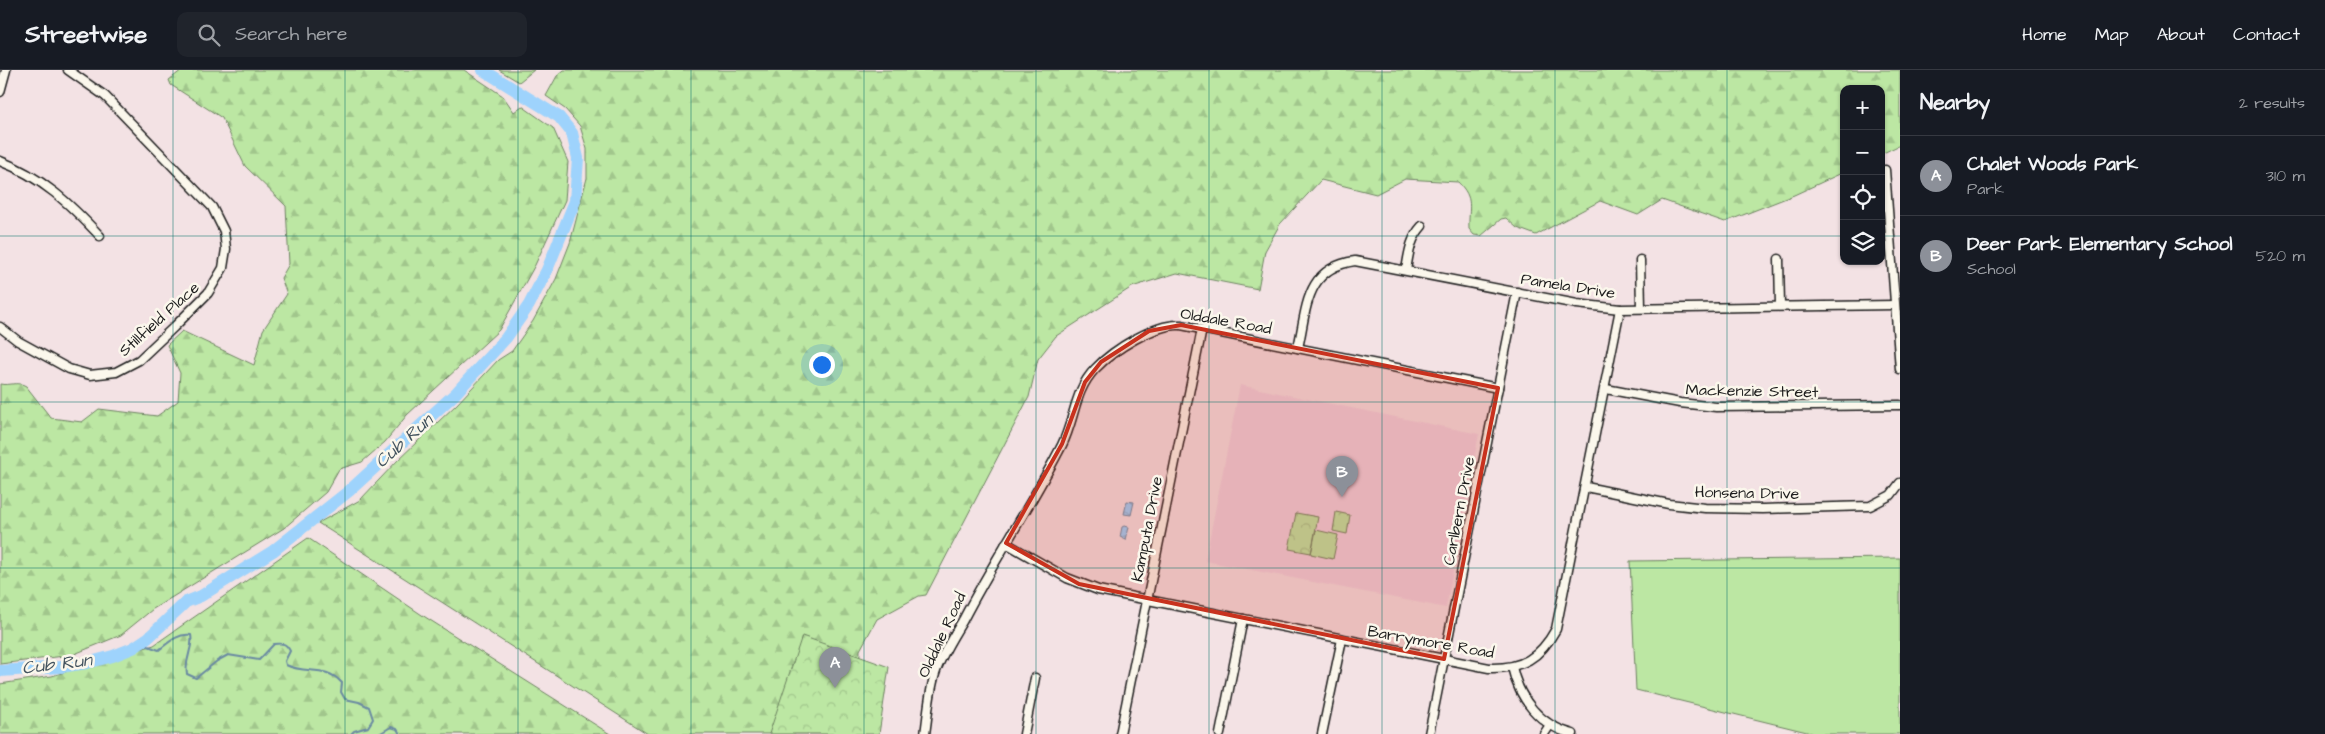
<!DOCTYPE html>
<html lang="en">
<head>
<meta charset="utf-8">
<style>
	:root { --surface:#171b24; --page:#20242c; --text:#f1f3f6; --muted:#9ea1a6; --line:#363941; --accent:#8c9099 }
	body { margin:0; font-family:"Architects Daughter",sans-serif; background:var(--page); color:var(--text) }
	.controls { position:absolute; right:15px; top:15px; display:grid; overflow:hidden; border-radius:10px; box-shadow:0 1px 4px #0004 }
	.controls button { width:45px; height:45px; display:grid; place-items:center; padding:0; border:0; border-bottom:1px solid var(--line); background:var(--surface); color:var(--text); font:25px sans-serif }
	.you { position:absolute; left:821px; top:294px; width:18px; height:18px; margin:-12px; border:4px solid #fff; border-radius:50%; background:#1a73e8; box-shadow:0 0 0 8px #1a73e833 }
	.badge { display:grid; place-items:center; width:32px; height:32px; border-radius:50%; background:var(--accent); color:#fff; font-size:16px; font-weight:700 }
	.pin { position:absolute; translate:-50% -41px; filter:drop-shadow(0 1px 2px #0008) }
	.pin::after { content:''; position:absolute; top:26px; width:18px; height:15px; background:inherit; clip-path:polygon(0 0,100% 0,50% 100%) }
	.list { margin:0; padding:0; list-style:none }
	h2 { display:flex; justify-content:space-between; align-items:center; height:65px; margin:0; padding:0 20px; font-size:21px }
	h2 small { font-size:16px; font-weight:400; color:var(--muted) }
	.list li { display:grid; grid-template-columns:32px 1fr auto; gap:15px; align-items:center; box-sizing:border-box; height:80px; padding:0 20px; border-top:1px solid var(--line) }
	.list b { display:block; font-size:19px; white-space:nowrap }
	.list p { margin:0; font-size:16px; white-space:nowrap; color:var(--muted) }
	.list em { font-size:16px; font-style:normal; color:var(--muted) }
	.icon { flex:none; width:28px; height:28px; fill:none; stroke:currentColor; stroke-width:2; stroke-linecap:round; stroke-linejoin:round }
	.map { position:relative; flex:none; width:1900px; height:664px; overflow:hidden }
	header { display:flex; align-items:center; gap:30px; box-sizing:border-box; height:70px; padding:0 25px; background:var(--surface); border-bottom:1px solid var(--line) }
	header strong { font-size:24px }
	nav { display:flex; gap:28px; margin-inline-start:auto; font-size:18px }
	.search { width:350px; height:45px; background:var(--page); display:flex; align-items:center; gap:12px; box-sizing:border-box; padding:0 18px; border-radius:10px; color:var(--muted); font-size:19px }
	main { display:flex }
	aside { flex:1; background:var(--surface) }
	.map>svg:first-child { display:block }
	.built { fill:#eed3df }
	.green { fill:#bce7a3; stroke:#6c8260 }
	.forest { fill:url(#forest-firs); stroke:#6c8260 }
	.park { fill:url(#park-crowns); stroke:#6c8260 }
	.water { fill:url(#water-waves); stroke:#6a8aa2 }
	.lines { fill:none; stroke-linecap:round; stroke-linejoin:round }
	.stream { stroke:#6a8aa2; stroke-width:2 }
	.river { stroke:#9ed3fc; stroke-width:12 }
	.minor-casing { stroke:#1c1c1c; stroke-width:11 }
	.minor { stroke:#fbf7ec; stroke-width:8 }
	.marked { fill:#c8321e; fill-opacity:0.2; stroke:#c8321e; stroke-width:4; stroke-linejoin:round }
	.grid { fill:none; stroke:#0f766e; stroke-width:1; stroke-opacity:0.55 }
	.labels { text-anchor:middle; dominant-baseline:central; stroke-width:5; stroke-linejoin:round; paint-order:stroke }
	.street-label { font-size:16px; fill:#1c1c1c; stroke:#fbf7ec }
	.water-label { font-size:18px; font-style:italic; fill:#43535f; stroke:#fbf7ec }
</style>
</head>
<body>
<header>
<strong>Streetwise</strong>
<div class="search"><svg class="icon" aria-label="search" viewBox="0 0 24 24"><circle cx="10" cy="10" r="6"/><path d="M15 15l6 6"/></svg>Search here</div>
<nav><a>Home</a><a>Map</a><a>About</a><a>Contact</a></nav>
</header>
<main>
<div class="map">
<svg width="1900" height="664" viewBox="0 0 1900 664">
	<defs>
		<pattern id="forest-firs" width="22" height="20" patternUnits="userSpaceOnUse" patternTransform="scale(1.25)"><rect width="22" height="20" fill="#bce7a3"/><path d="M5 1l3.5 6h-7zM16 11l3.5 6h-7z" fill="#a1c68c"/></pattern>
		<pattern id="park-crowns" width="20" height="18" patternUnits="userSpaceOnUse" patternTransform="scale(1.25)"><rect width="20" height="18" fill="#bce7a3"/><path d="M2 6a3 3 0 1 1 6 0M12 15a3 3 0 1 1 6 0" fill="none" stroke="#a1c68c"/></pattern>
		<pattern id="water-waves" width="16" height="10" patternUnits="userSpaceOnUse" patternTransform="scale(1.25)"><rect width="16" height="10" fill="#9ed3fc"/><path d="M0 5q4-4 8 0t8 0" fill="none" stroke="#88b5d7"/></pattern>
	</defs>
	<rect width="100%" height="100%" fill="#f3e2e4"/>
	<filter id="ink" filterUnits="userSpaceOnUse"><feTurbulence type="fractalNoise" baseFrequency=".02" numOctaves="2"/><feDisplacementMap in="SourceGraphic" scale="10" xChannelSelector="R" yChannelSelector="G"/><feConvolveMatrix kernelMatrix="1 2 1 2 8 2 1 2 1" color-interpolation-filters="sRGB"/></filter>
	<g filter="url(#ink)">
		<path class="built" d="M1240,315L1479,364L1446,538L1205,491Z"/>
		<g class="green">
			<path d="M1316,460L1338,465L1333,489L1311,484Z"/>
			<path d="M1900,488V664H1815L1636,620L1630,491Z"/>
		</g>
		<g class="forest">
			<path d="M182,0H464L503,26L514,42L522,36L553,58L568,92L565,130L535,195L499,260L407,345L385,372L362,392L339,399L326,422L284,458L153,539L121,565L72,585L0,594V314C9,316 18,311 26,316L51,348L82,352L99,339L157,346L178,331L180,303L167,275L182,261L254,295L263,260L287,224L281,208L289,194L286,136L245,96L222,48L171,15L169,10Z"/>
			<path d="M499,0H534L519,12Z"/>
			<path d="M564,0H1900V75L1881,84V19H1844V102L1794,125L1725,152L1662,130L1638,145L1600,131L1536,165L1517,158L1506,148L1501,149L1481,166L1474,165L1469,159C1468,137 1475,129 1458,112L1405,109L1376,124L1321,110L1280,154L1265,181L1258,219L1177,203L1132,217L1056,266L1038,289L1029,327L926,525L919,526L877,549L860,580L857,664H648L318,453L360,430L398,390L457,334L498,290L512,281L533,251L556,209L570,173L587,108V79L580,56L565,39L546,26L557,6Z"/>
			<path d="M308,468L422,545L610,664H0V614L52,606L154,575Z"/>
		</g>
		<g class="park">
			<path d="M1336,442L1350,445L1347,464L1333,461Z"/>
			<path d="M1296,443L1318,447L1311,483L1289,479Z"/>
			<path d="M802,566L889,597L879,664H769Z"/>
		</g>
		<g class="water">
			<path d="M1127,431L1134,432L1131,445L1124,444Z"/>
			<path d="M1124,456L1129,457L1126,470L1120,467L1122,457Z"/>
		</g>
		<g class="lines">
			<g class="stream">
				<path d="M140,573L159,580C169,572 178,563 191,565C194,579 184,588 187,604L196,608L217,591L228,585L259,590L274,574C283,573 286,573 290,581L285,591L286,595C307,605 325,594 342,613L341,622L345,629L359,632L369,637L373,649L368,657L354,661L351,664"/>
				<path d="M379,664L391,657L397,659L400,664"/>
			</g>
			<path class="river" d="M0,601L61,597L87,593L113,586L133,578L148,568L186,532L201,526L273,481L349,421L455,324L506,268L529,235L547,200L575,131L578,88L572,63L559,47L483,0"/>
			<defs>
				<g id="minor">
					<path d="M0,22L6,0"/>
					<path d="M0,91C42,107 70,134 100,166"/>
					<path d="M1885,100L1900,299"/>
					<path d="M1779,189L1780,236"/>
					<path d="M1640,190L1641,238"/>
					<path d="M1406,200C1409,183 1410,169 1422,156"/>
					<path d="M0,257L18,271L69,299L90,305L116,302L139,290L174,257L208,223L223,198L226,179L224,161L212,137L105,26L68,0"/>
					<path d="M1298,278C1307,238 1305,198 1355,191L1577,234L1620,239L1895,235"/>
					<path d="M1606,319L1680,333L1716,337L1900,335"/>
					<path d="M1586,417L1669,434L1705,438L1763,439L1870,436L1891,425L1900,413"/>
					<path d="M1006,473L1067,508L1098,520L1489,598C1522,599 1540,588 1556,559L1620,239"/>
					<path d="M1512,597C1519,629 1540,656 1573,664"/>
					<path d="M925,664C928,644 929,623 935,604C941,585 953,567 963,550C994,490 1032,434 1062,375C1075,349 1074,321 1095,299C1113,280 1155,253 1181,255L1498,318"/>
					<path d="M1024,664L1035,608"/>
					<path d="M1120,664L1202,259"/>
					<path d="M1220,664L1243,549"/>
					<path d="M1322,664L1342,569"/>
					<path d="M1429,664L1517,222"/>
					<path d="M1544,664L1550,655"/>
				</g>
			</defs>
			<use href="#minor" class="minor-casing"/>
			<use href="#minor" class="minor"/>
		</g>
	</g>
	<path class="marked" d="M1181,255L1498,318L1444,589L1079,514L1006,473L1062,374L1085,312L1101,292L1149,261Z"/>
	<path class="grid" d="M173,0V664M345,0V664M518,0V664M691,0V664M864,0V664M1036,0V664M1209,0V664M1382,0V664M1555,0V664M1727,0V664M0,166H1844M1881,166H1900M0,332H1900M0,498H1900"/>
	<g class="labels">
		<g class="street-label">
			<text transform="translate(1568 216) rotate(9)">Pamela Drive</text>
			<text transform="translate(159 249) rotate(-42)">Stillfield Place</text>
			<text transform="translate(1226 251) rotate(10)">Olddale Road</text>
			<text transform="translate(1752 321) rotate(1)">Mackenzie Street</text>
			<text transform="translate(1747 423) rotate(1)">Honsena Drive</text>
			<text transform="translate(1459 441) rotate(-79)">Carlbern Drive</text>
			<text transform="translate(1147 459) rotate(-79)">Kamputa Drive</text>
			<text transform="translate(942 565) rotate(-65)">Olddale Road</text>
			<text transform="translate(1431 572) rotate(10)">Barrymore Road</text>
		</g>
		<g class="water-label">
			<text transform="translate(404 371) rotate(-42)">Cub Run</text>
			<text transform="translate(57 594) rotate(-7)">Cub Run</text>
		</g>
	</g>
</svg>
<div class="controls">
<button>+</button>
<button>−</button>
<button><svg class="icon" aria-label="locate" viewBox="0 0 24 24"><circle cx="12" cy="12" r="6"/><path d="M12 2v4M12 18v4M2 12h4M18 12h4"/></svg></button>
<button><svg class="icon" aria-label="layers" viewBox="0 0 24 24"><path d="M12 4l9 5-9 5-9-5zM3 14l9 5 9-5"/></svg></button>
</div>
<div class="you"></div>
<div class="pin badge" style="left:835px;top:618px">A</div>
<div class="pin badge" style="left:1342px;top:427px">B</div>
</div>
<aside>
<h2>Nearby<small>2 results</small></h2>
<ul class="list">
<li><span class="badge">A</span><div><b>Chalet Woods Park</b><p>Park</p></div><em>310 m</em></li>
<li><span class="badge">B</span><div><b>Deer Park Elementary School</b><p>School</p></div><em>520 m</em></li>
</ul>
</aside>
</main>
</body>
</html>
